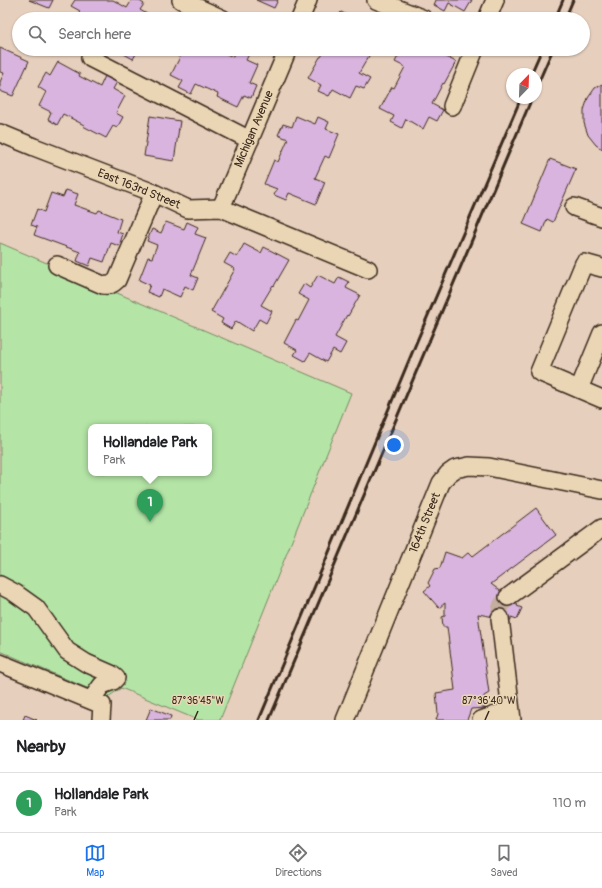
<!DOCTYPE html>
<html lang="en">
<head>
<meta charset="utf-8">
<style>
	:root { --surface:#fff; --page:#f6f6f6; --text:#202124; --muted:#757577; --line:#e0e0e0; --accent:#1a73e8 }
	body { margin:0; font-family:Pangolin,sans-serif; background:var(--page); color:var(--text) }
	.compass { position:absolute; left:506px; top:68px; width:36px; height:36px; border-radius:50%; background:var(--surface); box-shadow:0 1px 3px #0004; rotate:23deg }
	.you { position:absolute; left:394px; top:445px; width:14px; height:14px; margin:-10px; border:3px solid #fff; border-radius:50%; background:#1a73e8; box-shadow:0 0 0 6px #1a73e833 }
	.badge { display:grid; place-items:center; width:26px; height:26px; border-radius:50%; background:var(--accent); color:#fff; font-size:13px; font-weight:700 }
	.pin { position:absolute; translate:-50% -33px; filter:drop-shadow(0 1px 2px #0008) }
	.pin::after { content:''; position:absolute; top:21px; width:14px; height:12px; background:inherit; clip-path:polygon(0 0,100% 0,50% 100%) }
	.popup { position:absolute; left:88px; top:424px; width:124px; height:52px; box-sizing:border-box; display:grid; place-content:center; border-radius:8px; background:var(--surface); filter:drop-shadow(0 1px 3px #0005); font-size:13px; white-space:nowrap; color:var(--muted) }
	.popup b { font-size:15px; color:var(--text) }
	.popup::after { content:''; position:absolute; left:50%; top:100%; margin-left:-8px; border:8px solid transparent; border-top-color:var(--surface) }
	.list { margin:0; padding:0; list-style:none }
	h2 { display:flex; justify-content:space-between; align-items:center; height:52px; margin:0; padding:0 16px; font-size:17px }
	h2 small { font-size:13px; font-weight:400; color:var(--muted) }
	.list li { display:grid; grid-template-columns:26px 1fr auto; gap:12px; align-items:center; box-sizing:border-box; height:60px; padding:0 16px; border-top:1px solid var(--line) }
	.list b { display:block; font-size:15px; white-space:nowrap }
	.list p { margin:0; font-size:13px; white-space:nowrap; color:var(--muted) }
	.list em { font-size:13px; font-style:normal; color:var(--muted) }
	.icon { flex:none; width:22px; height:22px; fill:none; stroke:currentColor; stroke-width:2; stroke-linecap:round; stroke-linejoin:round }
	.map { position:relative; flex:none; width:602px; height:720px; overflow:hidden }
	.search { position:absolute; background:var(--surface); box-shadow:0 1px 3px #0004; left:12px; right:12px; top:12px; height:44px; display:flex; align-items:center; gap:10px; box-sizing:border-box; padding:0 14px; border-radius:22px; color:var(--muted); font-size:15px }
	.sheet { height:112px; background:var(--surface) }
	nav { display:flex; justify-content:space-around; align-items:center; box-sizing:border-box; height:56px; border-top:1px solid var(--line); background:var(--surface); font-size:11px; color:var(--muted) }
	nav a { display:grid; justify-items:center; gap:2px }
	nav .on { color:var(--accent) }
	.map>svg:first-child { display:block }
	.green { fill:#b4e5a6; stroke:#788862; fill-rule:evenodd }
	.building { fill:#d9b4de; stroke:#3b2a1e }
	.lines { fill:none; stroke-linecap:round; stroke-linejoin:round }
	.minor-tunnel { stroke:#c5ae9d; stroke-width:17; stroke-dasharray:17 8; stroke-linecap:butt }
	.minor-casing { stroke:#3b2a1e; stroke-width:20 }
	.minor { stroke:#ead6b5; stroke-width:17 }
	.rail { stroke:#3b2a1e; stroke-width:3 }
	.ticks { fill:none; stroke:#3b2a1e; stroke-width:1.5 }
	.labels { text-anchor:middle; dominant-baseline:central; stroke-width:3; stroke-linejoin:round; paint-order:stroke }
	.street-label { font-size:12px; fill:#3b2a1e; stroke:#ead6b5 }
	.ticks-label { font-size:10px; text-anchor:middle; fill:#3b2a1e; stroke:#ead6b5; stroke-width:3; stroke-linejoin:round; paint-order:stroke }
</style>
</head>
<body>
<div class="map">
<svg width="602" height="720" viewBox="0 0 602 720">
	<rect width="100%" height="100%" fill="#e7cfbd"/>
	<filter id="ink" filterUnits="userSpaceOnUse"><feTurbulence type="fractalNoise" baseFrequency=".025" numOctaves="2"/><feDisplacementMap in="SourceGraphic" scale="8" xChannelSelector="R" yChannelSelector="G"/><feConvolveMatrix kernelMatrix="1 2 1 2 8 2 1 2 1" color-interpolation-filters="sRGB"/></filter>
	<g filter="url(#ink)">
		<path class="green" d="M0,243L351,393L220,720H198L121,688L108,697L0,651ZM91,427H209V473H91Z"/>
		<g class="building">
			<path d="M29,0H53L49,8Z"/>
			<path d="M75,0H113L127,8L132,0H138L144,4L140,10L152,17L151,19H75L80,11L71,6Z"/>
			<path d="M256,0H278L274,8Z"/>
			<path d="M436,0H472L465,12L449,3L445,11L434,5Z"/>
			<path d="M341,12L355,19H337Z"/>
			<path d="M362,13L373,19H359Z"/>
			<path d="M0,48L29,61L13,96L0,91V82L4,73L0,72Z"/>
			<path d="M115,49H139L133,59Z"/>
			<path d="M175,49H216L233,57L237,49H243L250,52L246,60L257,65L249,83L256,86L251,98L244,95L238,107L217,97L218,94L196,84L191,94L179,88L183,81L171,75L180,57L173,54Z"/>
			<path d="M326,49H373L359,73L370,79L364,89L356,86L350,98L333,89L329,96L318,91L321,85L308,78L320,57H321Z"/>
			<path d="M410,49H426L430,51L432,49H445L446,50L443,55L456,62L444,84L443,83L432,104L443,110L437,121L429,117L423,129L406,119L402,128L391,122L394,116L380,109L392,87L394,88L405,67L395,62L401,51L408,54Z"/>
			<path d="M58,62L80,74L79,76L100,87L105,76L117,82L113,89L125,96L116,113L123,117L117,128L113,126L106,138L83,126L84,125L63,114L57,125L48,119L51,112L39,106L46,92L38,87L46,73L50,76Z"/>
			<path d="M602,84V149L596,145L588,135L584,123V110L588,98L595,88Z"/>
			<path d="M150,116L180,121L174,161L144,156Z"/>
			<path d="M296,116L315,124L318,117L329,122L326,129L339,134L329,158L325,156L315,178L325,182L316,204L289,193L286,200L274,195L277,189L264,184L274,160L278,162L288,139L278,135L283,124L292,127Z"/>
			<path d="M550,159L576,169L553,222L547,219L542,232L523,224Z"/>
			<path d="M66,190L78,194L74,205L97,213L99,210L121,219L117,232L123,234L119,246L111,243L104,262L92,258L89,266L77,261L80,252L34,235L37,227L31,225L37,209L44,212L51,193L63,197Z"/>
			<path d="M166,222L184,229L187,222L198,227L195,234L206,238L191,275L198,278L193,290L185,286L180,297L162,289L159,297L147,292L150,285L139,280L148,257L152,258L157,245L147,241L152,229L161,233Z"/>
			<path d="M244,244L261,253L264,247L289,260L274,286L273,285L261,305L272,311L266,323L259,319L252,331L236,321L231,329L221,323L223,319L211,312L235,269L224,263L230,253L237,257Z"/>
			<path d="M318,275L335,284L339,277L349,282L346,288L360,295L348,316L347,315L335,337L346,343L340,354L333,350L326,362L310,353L305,361L294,355L297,350L284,343L296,320L298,321L309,300L298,294L304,284L310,288Z"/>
			<path d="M536,508L556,535L491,584L518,604L517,606L522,608L517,619L511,617V620L478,614L489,693L484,696L485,708L471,709L467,720H436L438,714L436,693L455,690L447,627H443L442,617L445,616V603L439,608L424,591L430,586L428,583L435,569L440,568L445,552L462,558L469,552L473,556Z"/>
			<path d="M151,708L171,716L170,720H146Z"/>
			<path d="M25,715L37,720H23Z"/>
		</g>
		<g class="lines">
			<path class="minor-tunnel" d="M500,618C499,609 501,603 508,597"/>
			<defs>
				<g id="minor">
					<path d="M181,0L223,19"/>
					<path d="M376,0L424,19"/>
					<path d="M300,19L308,0"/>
					<path d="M487,19L495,0"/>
					<path d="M90,58L250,140"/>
					<path d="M452,106L475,49"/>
					<path d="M0,133L34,147L154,193L188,209L221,208L368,269"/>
					<path d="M574,207L602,217"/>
					<path d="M221,208L288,49"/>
					<path d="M57,265L103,285C109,286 112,285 117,280L154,193"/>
					<path d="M602,268L584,263L539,372L602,399"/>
					<path d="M579,389L602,333"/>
					<path d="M0,585L15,593L36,608L67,651L86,663L111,674L116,678L113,681L102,685L91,700"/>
					<path d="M508,597L602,528"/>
					<path d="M500,618L512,720"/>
					<path d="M0,663L102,705L101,720"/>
					<path d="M345,720L441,483L448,474L455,469L469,466L489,467L602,490"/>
					<path d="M481,720L510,710"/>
				</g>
			</defs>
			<use href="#minor" class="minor-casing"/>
			<use href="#minor" class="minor"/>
			<g class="rail">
				<path d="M555,19L563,0"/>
				<path d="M565,19L573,0"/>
				<path d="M531,74L542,49"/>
				<path d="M536,88L553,49"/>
				<path d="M259,720L417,341L521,98"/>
				<path d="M269,720L532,98"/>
			</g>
		</g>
	</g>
	<path class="ticks" d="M194,720L198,711M485,720L489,711"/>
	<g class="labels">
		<g class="street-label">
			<text transform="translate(254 129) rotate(-67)">Michigan Avenue</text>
			<text transform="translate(139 189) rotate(22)">East 163rd Street</text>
			<text transform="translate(425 523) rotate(-68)">164th Street</text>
		</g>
	</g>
	<g class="ticks-label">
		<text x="198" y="704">87°36'45"W</text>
		<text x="489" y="704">87°36'40"W</text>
	</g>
</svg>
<svg class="compass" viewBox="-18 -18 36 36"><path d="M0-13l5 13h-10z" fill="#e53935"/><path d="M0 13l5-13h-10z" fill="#757577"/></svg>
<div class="you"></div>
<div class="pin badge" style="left:150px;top:522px;background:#2e9e5b">1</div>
<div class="popup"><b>Hollandale Park</b>Park</div>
<div class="search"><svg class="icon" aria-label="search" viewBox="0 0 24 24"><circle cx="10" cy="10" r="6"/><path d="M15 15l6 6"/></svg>Search here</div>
</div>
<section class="sheet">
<h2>Nearby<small></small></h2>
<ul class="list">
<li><span class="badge" style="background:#2e9e5b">1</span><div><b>Hollandale Park</b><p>Park</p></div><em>110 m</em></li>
</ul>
</section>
<nav>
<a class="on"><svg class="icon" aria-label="map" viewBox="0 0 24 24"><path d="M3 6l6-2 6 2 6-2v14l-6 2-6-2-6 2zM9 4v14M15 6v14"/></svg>Map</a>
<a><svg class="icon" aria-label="directions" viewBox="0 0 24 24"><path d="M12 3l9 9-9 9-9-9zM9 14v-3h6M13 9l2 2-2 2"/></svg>Directions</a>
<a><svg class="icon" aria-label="saved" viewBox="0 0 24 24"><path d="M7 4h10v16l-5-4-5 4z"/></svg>Saved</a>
</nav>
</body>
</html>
